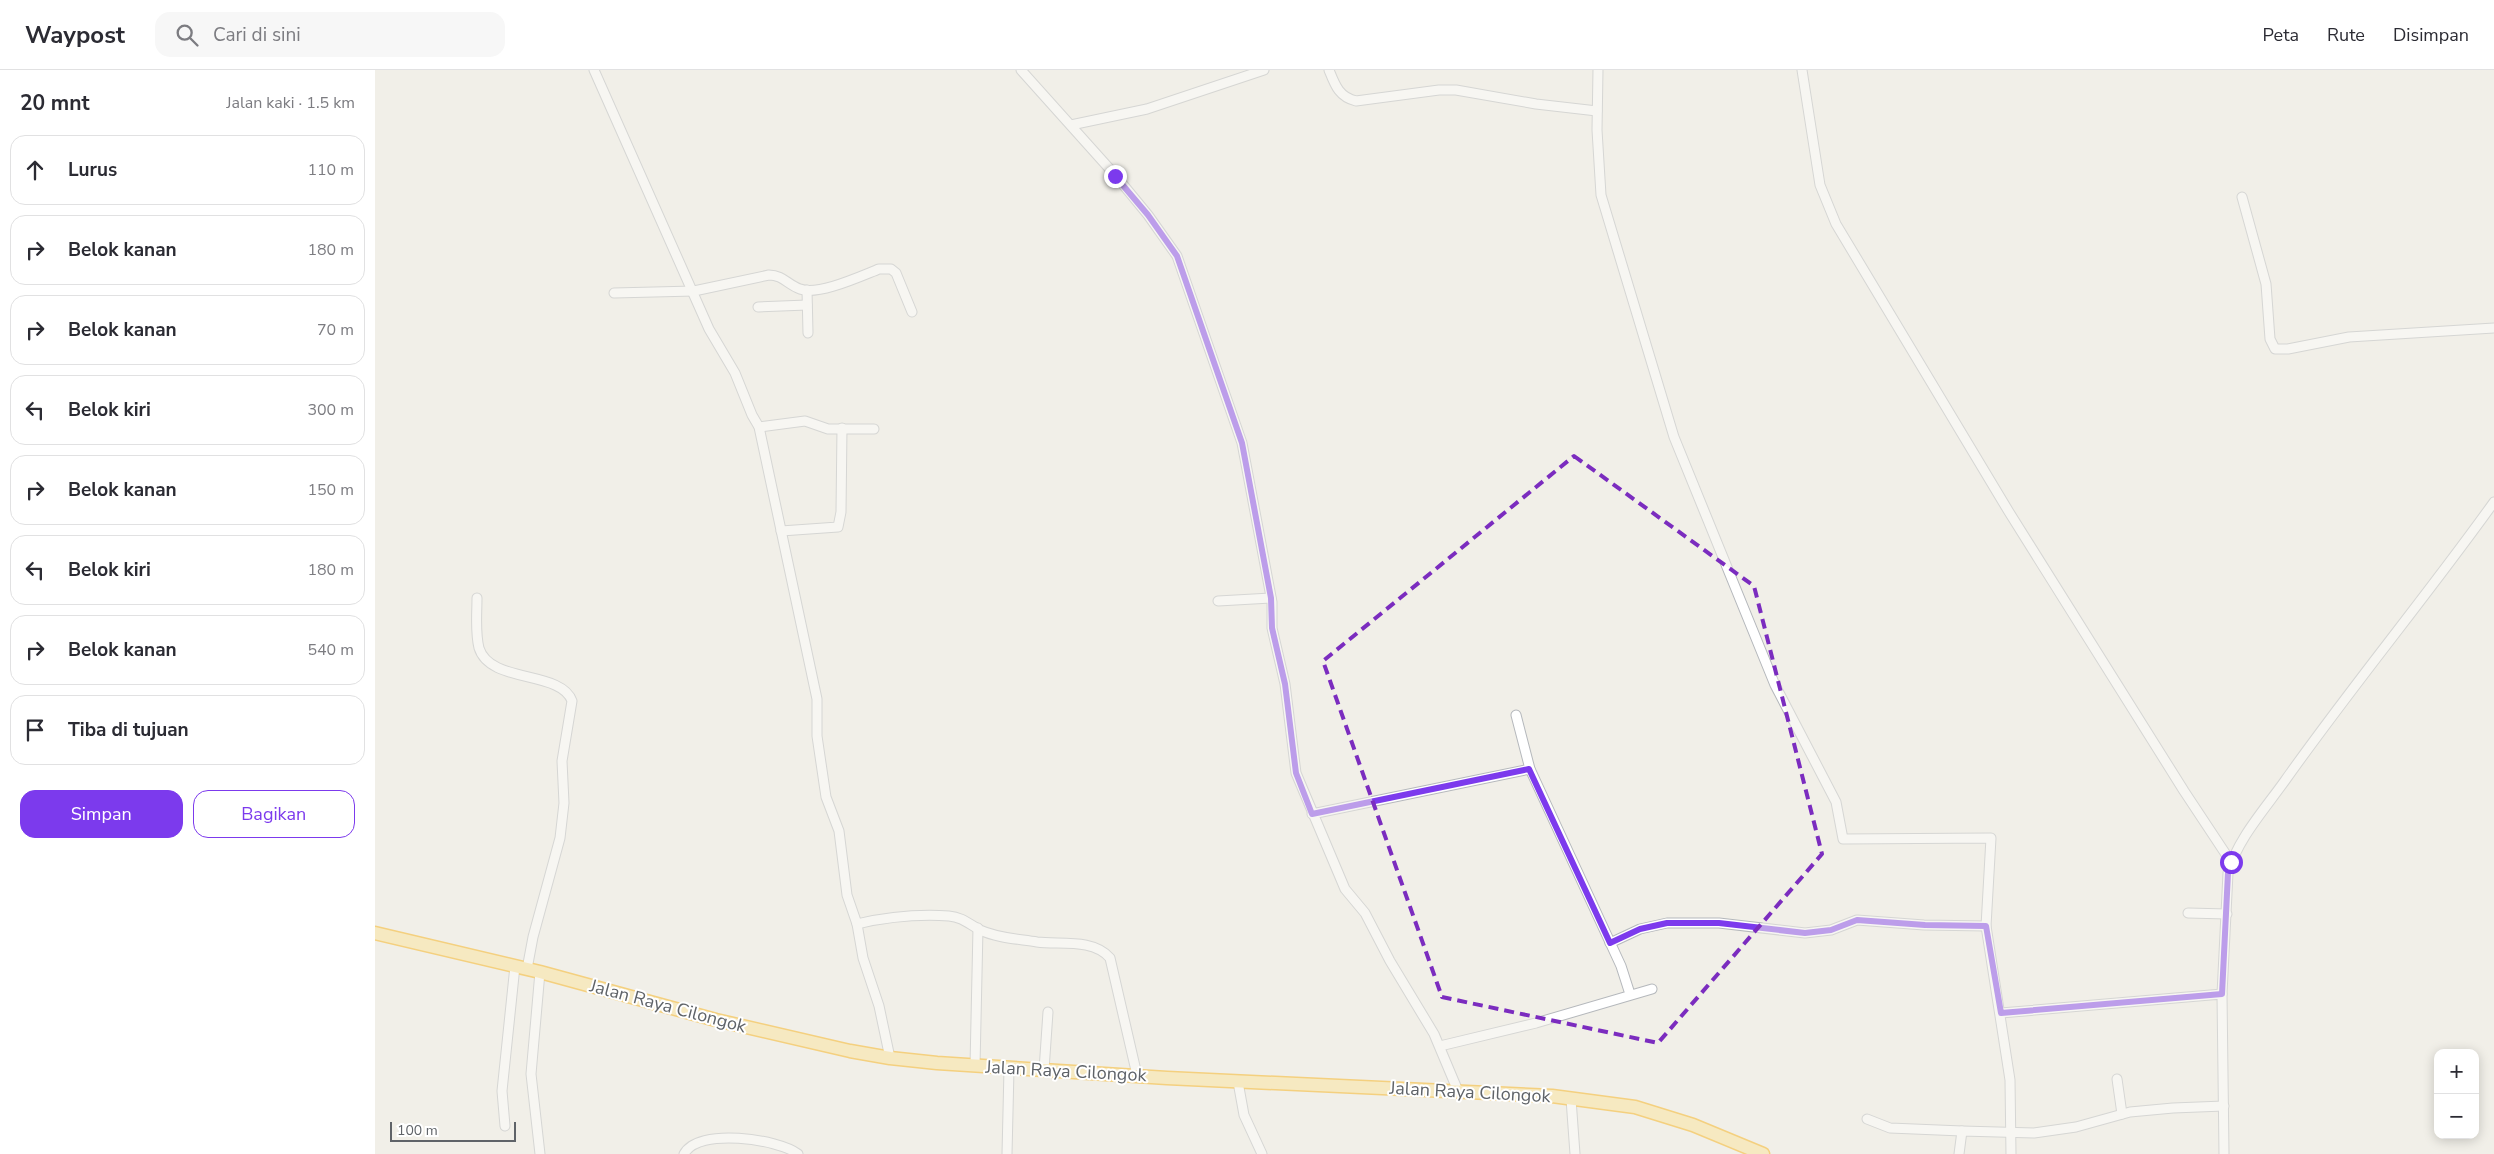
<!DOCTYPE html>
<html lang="id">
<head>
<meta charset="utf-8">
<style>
	:root { --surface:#fff; --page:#f7f7f7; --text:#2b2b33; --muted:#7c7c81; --line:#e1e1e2; --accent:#7c3aed }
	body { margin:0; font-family:"Nunito Sans",sans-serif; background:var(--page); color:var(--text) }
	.controls { position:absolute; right:15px; bottom:15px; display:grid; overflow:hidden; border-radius:10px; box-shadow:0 2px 12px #0003 }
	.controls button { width:45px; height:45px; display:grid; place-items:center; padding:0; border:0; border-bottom:1px solid var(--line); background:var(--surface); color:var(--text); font:25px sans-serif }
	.scale { position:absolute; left:15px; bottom:12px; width:126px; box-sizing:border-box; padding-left:5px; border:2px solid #5f6368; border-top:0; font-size:14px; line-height:18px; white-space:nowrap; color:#5f6368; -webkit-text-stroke:4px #fff; paint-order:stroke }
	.stop { position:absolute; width:15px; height:15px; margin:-11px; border:4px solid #7c3aed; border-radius:50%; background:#fff }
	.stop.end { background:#7c3aed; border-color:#fff; box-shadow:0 1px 5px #0008 }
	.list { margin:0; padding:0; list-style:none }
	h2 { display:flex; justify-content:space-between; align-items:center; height:65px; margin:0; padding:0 20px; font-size:21px }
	h2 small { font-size:16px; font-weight:400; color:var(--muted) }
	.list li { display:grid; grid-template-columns:32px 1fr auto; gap:15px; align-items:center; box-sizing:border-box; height:70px; margin:0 10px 10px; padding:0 10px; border:1px solid var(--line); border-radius:15px }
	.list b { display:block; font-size:19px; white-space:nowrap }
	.list em { font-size:16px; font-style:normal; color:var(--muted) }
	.actions { display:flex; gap:10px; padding:15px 20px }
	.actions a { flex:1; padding:11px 0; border:1px solid var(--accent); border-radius:15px; text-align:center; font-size:18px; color:var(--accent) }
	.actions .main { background:var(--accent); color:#fff }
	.icon { flex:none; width:28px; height:28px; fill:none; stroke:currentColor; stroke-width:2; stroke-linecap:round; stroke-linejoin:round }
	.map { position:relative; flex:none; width:2119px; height:1084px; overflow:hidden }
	header { display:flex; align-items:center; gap:30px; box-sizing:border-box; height:70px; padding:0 25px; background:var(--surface); border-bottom:1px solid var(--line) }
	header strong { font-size:24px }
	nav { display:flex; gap:28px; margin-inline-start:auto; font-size:18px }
	.search { width:350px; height:45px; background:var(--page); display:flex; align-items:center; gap:12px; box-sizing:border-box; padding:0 18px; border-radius:15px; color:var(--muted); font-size:19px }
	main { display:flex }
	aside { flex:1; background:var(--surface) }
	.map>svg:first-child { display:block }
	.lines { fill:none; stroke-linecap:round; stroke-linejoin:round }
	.minor-casing { stroke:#b5b8bc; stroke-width:11 }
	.highway-casing { stroke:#f9ab00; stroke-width:15 }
	.minor { stroke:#fff; stroke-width:9 }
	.highway { stroke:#fde293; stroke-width:12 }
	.route { stroke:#7c3aed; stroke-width:6 }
	.marked { fill:none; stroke:#7b2cbf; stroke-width:4; stroke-dasharray:10 6; stroke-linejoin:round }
	.labels { text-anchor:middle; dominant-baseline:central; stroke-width:4; stroke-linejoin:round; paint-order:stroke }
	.street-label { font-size:18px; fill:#5f6368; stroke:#fff }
</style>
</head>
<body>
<header>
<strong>Waypost</strong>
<div class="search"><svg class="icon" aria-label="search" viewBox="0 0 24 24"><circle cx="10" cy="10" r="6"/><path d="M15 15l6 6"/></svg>Cari di sini</div>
<nav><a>Peta</a><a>Rute</a><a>Disimpan</a></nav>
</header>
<main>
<aside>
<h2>20 mnt<small>Jalan kaki · 1.5 km</small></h2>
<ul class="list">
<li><svg class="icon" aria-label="ahead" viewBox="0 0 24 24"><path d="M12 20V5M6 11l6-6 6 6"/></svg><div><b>Lurus</b></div><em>110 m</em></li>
<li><svg class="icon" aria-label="right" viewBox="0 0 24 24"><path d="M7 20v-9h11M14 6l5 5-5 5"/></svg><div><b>Belok kanan</b></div><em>180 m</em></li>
<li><svg class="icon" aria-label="right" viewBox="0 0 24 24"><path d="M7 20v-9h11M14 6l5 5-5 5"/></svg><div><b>Belok kanan</b></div><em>70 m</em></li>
<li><svg class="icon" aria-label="left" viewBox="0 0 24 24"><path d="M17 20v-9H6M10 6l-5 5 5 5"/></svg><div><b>Belok kiri</b></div><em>300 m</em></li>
<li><svg class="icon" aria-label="right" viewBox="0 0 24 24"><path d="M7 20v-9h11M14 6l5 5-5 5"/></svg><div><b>Belok kanan</b></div><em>150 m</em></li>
<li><svg class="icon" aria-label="left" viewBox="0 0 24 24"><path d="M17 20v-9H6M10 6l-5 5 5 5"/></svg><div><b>Belok kiri</b></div><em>180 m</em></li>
<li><svg class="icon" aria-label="right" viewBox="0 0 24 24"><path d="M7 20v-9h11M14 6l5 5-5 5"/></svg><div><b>Belok kanan</b></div><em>540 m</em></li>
<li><svg class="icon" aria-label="arrive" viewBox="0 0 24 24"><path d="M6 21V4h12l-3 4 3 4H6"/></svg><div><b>Tiba di tujuan</b></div></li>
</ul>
<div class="actions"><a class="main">Simpan</a><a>Bagikan</a></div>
</aside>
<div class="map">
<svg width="2119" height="1084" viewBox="0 0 2119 1084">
	<rect width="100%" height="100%" fill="#f1efe8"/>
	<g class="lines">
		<defs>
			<g id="minor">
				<path d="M219,0L334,259L360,303L377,345L384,357L442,629V666L451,727L464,761L472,825L482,854L488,888L504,936L515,988"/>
				<path d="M646,0L741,106L773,145L802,186L867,373L897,532V558L910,614L921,703L970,819L990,843L1015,891L1059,964L1083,1021"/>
				<path d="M954,0C960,15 964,27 981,31L1064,20H1081L1161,34L1222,41"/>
				<path d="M1223,0L1222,60L1226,125L1299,367L1400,615L1461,732L1468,769L1616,768L1611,856L1635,1010L1636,1084"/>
				<path d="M1427,0L1445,115L1461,154L1634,442L1809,721L1856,792"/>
				<path d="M696,55L772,39L889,0"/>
				<path d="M1867,127L1891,214L1895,269L1900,279H1913L1974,267L2119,258"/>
				<path d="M432,220L433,263"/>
				<path d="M239,223L319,221L394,205C408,205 413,215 425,219C443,226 486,206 504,199H516L521,203L537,242"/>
				<path d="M383,237L432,235"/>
				<path d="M384,357L430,351L453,359H499"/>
				<path d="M406,461L463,457L466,442L467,358"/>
				<path d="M102,528C102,544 100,562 104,578C115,614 186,600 197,631L187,691L189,733L185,768L158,867L152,899"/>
				<path d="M843,531L896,528"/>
				<path d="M1141,645L1155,699L1246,896L1255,924"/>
				<path d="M937,744L1155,699"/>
				<path d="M1813,843L1852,844"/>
				<path d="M482,854C512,847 544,844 574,846C587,847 594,854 605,860C622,868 644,869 662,872C684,875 718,868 735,888L762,1005"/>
				<path d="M1235,873L1265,859L1292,853H1344L1430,863L1456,860L1482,850L1549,855L1611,856"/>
				<path d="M1847,924L1853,803C1862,770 1889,740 1909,712C1976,617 2051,527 2119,432"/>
				<path d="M1626,943L1847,924L1849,1084"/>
				<path d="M1065,976L1161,953L1277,919"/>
				<path d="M600,996L603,858"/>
				<path d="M669,1000L673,942"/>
				<path d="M1742,1009L1747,1044"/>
				<path d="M863,1012L869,1045L887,1084"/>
				<path d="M1196,1029L1200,1084"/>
				<path d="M1492,1049L1515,1058L1587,1061"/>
				<path d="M130,1056L127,1021L140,896"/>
				<path d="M165,1084L156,1004L165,902"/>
				<path d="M309,1084C323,1057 403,1069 423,1084"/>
				<path d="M632,1084L634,999"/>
				<path d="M1584,1084L1587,1061L1659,1063L1701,1057L1755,1042L1798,1038L1849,1036"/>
			</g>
			<path id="highway" d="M0,863L165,902L341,950L475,981L515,988L562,993L792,1008L1177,1026L1260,1037L1318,1055L1388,1084"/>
		</defs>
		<use href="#minor" class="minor-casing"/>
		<use href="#highway" class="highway-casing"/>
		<use href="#minor" class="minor"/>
		<use href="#highway" class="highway"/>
	</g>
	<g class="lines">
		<path class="route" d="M740,106L773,145L802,186L867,373L896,528L897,558L910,614L921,703L937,744L1154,699L1235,873L1265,859L1292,853H1344L1430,863L1456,860L1482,850L1550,855L1611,856L1626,943L1847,924L1853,803L1856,792"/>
	</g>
	<path d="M0 0H2119V1084H0ZM1199,386L1379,516L1447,784L1283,973L1067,927L948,591Z" fill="#f1efe8" fill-opacity=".55" fill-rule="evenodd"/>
	<path class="marked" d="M1199,386L1379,516L1447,784L1283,973L1067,927L948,591Z"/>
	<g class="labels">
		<g class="street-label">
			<text transform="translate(293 936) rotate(15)">Jalan Raya Cilongok</text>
			<text transform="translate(691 1001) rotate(3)">Jalan Raya Cilongok</text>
			<text transform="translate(1095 1022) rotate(3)">Jalan Raya Cilongok</text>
		</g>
	</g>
</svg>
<div class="controls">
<button>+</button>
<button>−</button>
</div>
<div class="scale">100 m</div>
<div class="stop" style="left:1856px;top:792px"></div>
<div class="stop end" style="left:740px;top:106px"></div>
</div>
</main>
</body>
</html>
